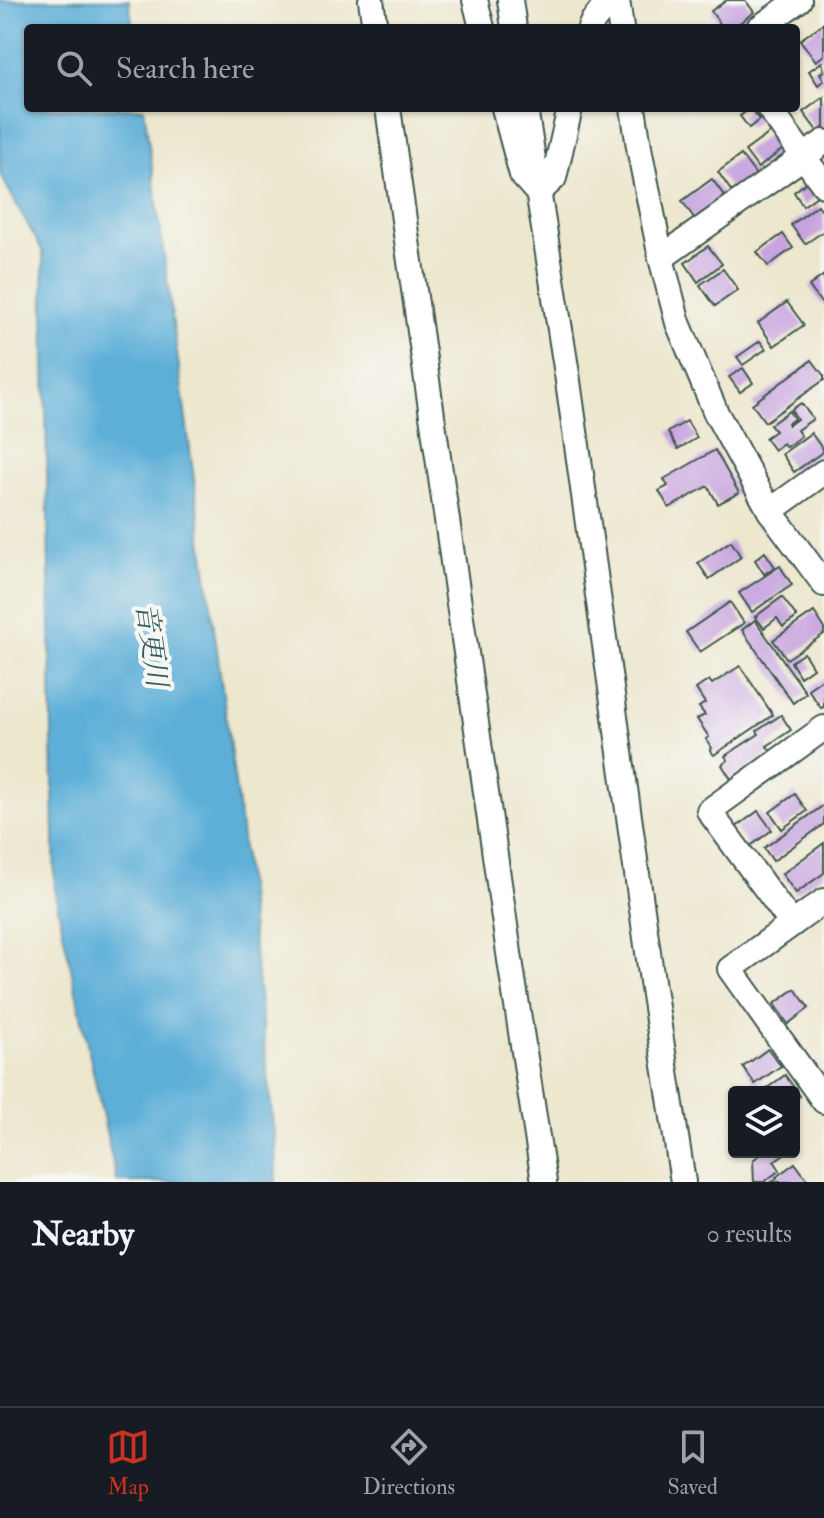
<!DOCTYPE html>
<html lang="en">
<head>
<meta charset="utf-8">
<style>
	:root { --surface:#171b24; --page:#20242c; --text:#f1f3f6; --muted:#9ea1a6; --line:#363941; --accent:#c8321e }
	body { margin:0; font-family:"IM FELL Double Pica","Noto Serif JP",serif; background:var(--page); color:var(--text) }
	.controls { position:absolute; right:24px; bottom:24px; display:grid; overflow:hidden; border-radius:8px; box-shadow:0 2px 6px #0004 }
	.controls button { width:72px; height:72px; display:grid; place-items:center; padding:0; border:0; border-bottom:2px solid var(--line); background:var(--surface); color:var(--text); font:40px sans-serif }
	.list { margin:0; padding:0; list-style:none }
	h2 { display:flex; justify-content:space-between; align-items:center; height:104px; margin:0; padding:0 32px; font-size:34px }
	h2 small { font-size:26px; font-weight:400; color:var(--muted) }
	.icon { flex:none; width:44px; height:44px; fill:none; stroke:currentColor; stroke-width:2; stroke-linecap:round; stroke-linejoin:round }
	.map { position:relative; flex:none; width:824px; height:1182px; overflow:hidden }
	.search { position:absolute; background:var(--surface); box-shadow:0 2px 6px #0004; left:24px; right:24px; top:24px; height:88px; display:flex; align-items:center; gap:20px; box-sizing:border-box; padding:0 28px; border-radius:8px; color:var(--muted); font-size:30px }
	.sheet { height:224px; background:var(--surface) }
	nav { display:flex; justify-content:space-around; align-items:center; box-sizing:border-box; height:112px; border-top:2px solid var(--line); background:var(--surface); font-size:22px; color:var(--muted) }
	nav a { display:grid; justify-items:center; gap:4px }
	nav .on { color:var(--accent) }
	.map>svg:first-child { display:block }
	.water { fill:#5dafd8; stroke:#3e7686; stroke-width:2 }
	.building { fill:#c7a3df }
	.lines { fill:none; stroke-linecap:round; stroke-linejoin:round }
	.minor-casing { stroke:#3e564b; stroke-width:28 }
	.minor { stroke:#fff; stroke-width:24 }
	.labels { text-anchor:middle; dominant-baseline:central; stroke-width:8; stroke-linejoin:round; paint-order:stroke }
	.water-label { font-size:28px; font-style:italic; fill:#325f65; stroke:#f6f6f2 }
</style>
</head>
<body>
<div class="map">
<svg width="824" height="1182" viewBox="0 0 824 1182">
	<rect width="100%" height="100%" fill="#f6f6f2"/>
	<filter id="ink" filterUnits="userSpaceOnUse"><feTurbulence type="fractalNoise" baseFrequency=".0125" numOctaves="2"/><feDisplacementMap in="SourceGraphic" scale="16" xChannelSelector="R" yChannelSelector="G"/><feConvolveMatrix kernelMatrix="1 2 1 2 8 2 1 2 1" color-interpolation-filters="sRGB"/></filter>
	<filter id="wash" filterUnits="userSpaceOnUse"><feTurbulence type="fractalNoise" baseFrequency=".006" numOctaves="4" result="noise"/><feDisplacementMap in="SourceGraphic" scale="32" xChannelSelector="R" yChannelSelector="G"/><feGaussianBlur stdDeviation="1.8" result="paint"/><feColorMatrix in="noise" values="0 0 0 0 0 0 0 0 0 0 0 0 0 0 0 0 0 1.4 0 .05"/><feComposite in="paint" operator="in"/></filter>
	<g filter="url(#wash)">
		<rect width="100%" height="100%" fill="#ede7ce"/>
		<path class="water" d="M0,0H129L133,28H28V108H144L240,821L275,1143L276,1182H117L55,894L43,252L0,174Z"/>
		<g id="blocks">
			<g class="building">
				<path d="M727,0H745L754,12L733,28H723L711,11Z"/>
				<path d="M824,23V55L816,61L800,40Z"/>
				<path d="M822,62L824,71L820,73L824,80L818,85L809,71Z"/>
				<path d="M824,97V127L818,132L803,112Z"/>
				<path d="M751,108L759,120L749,128L740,116Z"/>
				<path d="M771,132L783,149L758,168L745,151Z"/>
				<path d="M741,155L756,175L732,192L718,172Z"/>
				<path d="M712,179L725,197L695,219L682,201Z"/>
				<path d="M807,182L817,196L803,206L794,192Z"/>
				<path d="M818,205L824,213V231L805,244L791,225Z"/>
				<path d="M783,234L793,248L768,266L757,252Z"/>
				<path d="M708,246L722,264L698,282L685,263Z"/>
				<path d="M723,269L738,290L715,306L700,285Z"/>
				<path d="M824,275V307L809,286Z"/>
				<path d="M787,302L804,325L774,346L758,323Z"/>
				<path d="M760,341L766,349L743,365L737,357Z"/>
				<path d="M812,360L824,376V380L765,422L752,404Z"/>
				<path d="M743,368L753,383L740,392L729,377Z"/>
				<path d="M801,403L813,419L797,430L801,436L786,447L783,443L774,450L765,438L775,431L770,425L789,411L794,419L788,423L789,425L797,419L791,410Z"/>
				<path d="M687,421L697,438L678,449L668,432Z"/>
				<path d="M811,433L824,451L794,472L782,454Z"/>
				<path d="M715,450L739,493L718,504L708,486L669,508L659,491L668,486L664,479Z"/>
				<path d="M731,541L741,557L709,579L698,563Z"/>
				<path d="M765,552L775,567L764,574L755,560Z"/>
				<path d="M780,566L792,585L752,612L739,593Z"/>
				<path d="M782,597L797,617L783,627L777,618L764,628L755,617Z"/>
				<path d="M730,602L744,623L700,652L686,632Z"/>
				<path d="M814,612L824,627V634L787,659L773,640Z"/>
				<path d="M755,620L806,693L793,703L742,630Z"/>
				<path d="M804,653L813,668L800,677L791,662Z"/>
				<path d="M740,666L773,715L714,755L710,750L712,748L706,739L709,737L697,719L705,715L699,707L705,703L696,689L709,680L712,684Z"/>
				<path d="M824,678V707L821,708L808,689Z"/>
				<path d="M781,715L791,730L767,746L771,752L731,779L722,765L728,760L725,756L759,734L757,731Z"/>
				<path d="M795,794L807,811L782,829L770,812Z"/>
				<path d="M824,805V824L773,861L764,848Z"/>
				<path d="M758,811L772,830L749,847L735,828Z"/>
				<path d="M824,843V873L796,893L782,874Z"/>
				<path d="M795,989L809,1008L788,1024L774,1004Z"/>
				<path d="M768,1049L781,1066L755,1084L743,1067Z"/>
				<path d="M785,1075L800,1096L794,1100V1092H762Z"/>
				<path d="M764,1152H787L774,1161L780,1170L764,1182H754L753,1160Z"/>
				<path d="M795,1163L809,1182H772L777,1178L776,1177Z"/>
			</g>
		</g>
	</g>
	<g filter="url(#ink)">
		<use href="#blocks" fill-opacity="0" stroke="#3e564b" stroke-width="2"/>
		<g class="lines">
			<defs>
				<g id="minor">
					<path d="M371,0L375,28"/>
					<path d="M475,0L482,28"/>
					<path d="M510,0L514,28"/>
					<path d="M617,0L621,28"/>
					<path d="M590,28L593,21L610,0"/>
					<path d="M759,28L799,0"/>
					<path d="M388,108L510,960L544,1182"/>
					<path d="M504,108L522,175L538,193L554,178L570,108"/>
					<path d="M525,108L567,374L653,988L683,1182"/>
					<path d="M633,108L640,153L661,258L678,323L716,413L770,511L824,584"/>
					<path d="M769,108L824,185"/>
					<path d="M661,258L824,142"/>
					<path d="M770,511L824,472"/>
					<path d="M824,901L730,969L824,1101"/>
					<path d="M792,924L709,811L824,728"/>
				</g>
			</defs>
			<use href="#minor" class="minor-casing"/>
			<use href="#minor" class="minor"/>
		</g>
	</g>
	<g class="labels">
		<g class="water-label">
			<text transform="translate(151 645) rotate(82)">音更川</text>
		</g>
	</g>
</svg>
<div class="controls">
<button><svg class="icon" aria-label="layers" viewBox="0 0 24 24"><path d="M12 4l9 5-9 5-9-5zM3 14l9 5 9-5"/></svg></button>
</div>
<div class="search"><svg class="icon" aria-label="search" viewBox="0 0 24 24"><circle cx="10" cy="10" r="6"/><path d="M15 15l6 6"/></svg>Search here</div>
</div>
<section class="sheet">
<h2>Nearby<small>0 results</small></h2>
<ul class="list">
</ul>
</section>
<nav>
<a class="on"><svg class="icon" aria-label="map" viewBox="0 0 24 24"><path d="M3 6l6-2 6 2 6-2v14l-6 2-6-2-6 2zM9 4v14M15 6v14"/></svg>Map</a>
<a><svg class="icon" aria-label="directions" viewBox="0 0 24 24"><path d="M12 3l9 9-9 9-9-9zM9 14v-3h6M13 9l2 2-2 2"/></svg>Directions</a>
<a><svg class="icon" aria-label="saved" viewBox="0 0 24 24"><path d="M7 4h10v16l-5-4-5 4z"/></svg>Saved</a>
</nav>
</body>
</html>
